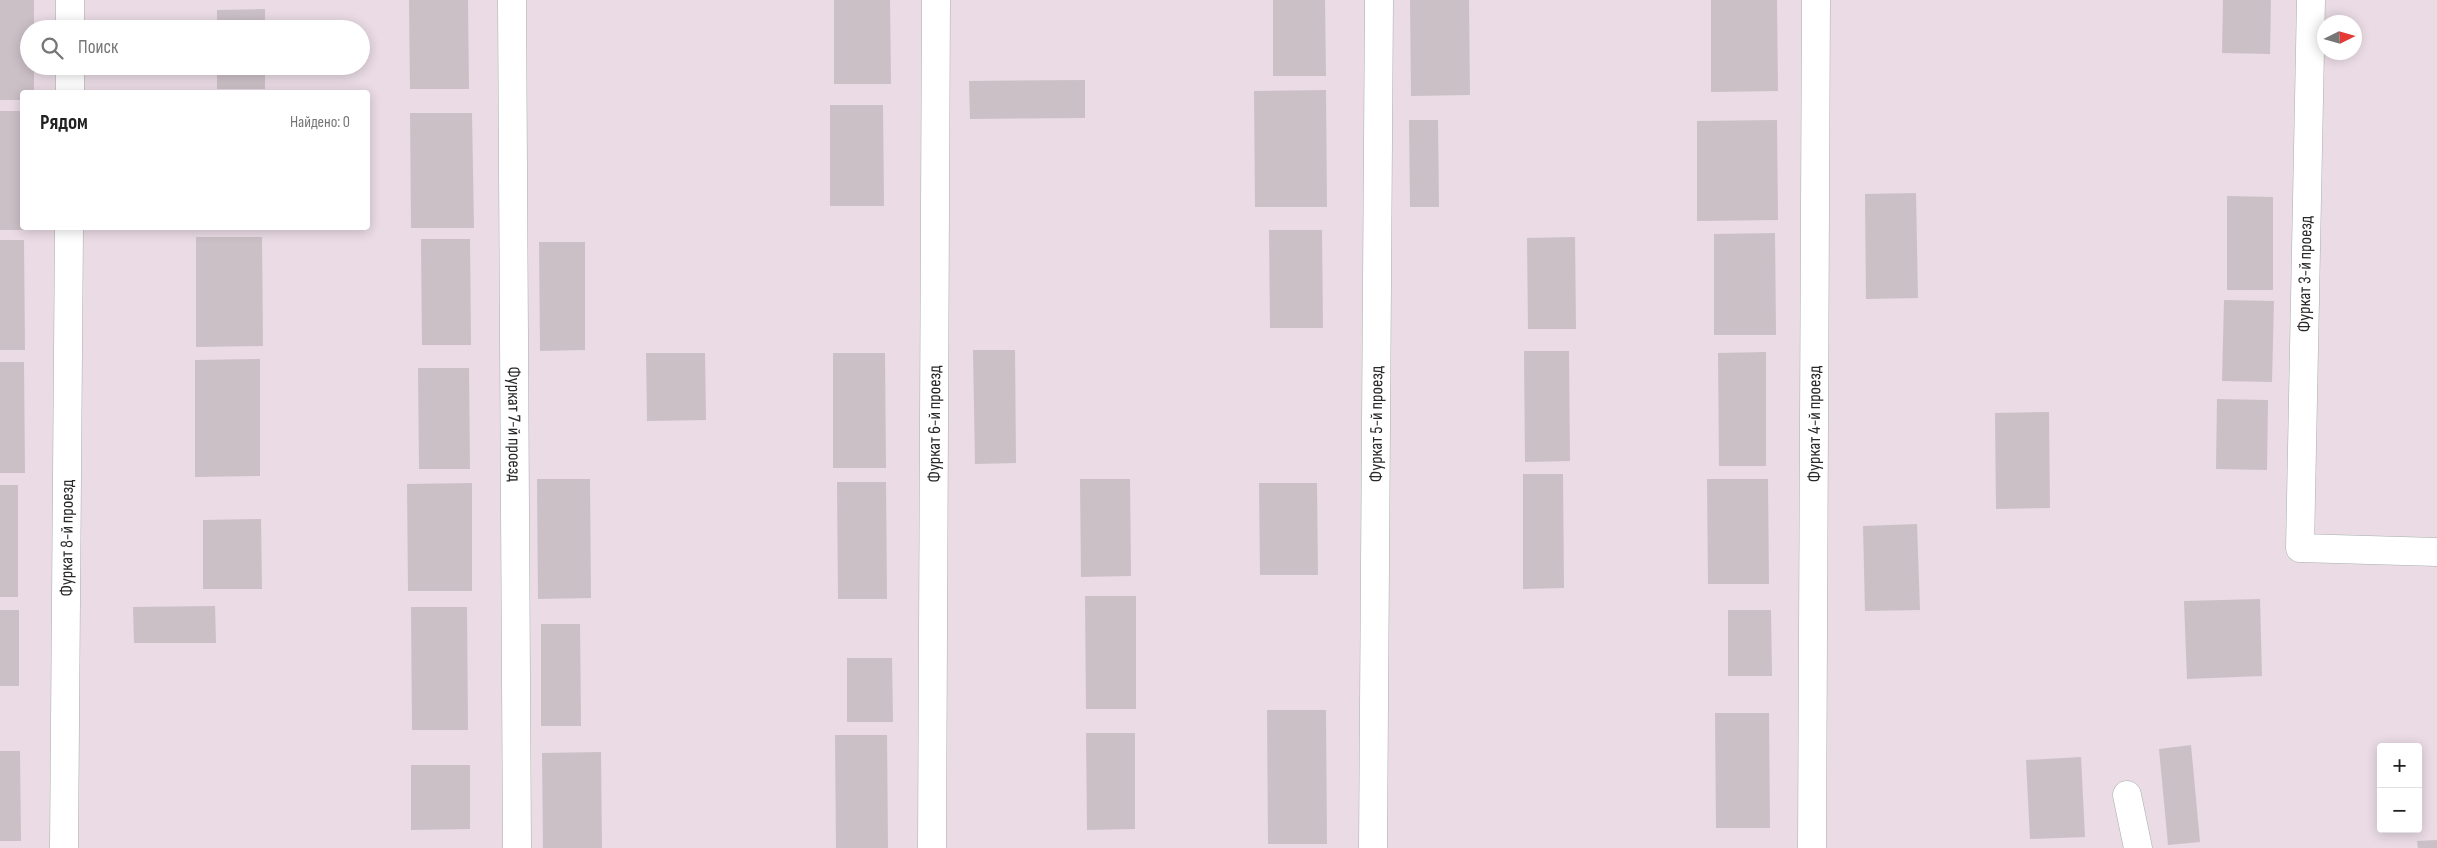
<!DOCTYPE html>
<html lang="ru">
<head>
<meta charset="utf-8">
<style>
	:root { --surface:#fff; --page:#f6f6f6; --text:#222; --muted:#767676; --line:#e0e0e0 }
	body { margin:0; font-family:"Sofia Sans Condensed",sans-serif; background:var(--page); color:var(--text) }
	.controls { position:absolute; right:15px; bottom:15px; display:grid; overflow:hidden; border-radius:5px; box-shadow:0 2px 12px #0003 }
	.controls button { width:45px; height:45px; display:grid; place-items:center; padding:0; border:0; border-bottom:1px solid var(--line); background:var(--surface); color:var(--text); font:25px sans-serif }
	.compass { position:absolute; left:2317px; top:15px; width:45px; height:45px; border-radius:50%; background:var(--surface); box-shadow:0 2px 12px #0003; rotate:85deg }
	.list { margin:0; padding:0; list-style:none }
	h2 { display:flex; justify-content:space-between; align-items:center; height:65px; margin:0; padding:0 20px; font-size:21px }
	h2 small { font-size:16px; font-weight:400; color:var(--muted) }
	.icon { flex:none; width:28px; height:28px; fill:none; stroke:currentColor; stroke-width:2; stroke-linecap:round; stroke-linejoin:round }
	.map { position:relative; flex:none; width:2437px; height:848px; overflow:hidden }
	.search { position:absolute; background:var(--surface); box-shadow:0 2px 12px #0003; left:20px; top:20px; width:350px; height:55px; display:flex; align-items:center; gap:12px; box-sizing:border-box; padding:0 18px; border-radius:28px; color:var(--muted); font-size:19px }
	.panel { position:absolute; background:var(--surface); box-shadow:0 2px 12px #0003; left:20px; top:90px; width:350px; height:140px; border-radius:5px }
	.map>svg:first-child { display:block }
	.building { fill:#ccc0c7 }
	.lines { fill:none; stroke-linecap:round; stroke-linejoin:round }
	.minor-casing { stroke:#a5b0ac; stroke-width:29 }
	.minor { stroke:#fff; stroke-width:28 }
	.labels { text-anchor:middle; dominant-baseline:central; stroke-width:4; stroke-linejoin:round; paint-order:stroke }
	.street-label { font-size:18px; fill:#282828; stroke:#fff }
</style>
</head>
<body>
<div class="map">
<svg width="2437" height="848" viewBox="0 0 2437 848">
	<rect width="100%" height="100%" fill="#eadbe4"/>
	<g class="building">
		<path d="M0,0H34V29H29V66H34V92H22V100H0Z"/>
		<path d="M409,0H468L469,89H410Z"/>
		<path d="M834,0H890L891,84H834Z"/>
		<path d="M1273,0H1325L1326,76H1273Z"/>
		<path d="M1410,0H1469L1470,95L1411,96Z"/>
		<path d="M1711,0H1777L1778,91L1711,92Z"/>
		<path d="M2223,0H2271L2270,54L2222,53Z"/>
		<path d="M265,9V29H217V10Z"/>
		<rect x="217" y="66" width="48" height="23"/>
		<path d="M1085,80V118L970,119L969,81Z"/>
		<path d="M1326,90L1327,207H1255L1254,91Z"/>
		<path d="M830,105H883L884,206H830Z"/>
		<path d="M0,111H22V228H34V230H0Z"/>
		<path d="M410,113H472L474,228H411Z"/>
		<path d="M1409,120H1438L1439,207H1410Z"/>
		<path d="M1777,120L1778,220L1697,221V121Z"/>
		<path d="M1916,193L1918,298L1866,299L1865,194Z"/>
		<path d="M2227,196L2273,197V290H2227Z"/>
		<path d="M1269,230H1322L1323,328H1270Z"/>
		<path d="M1775,233L1776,335H1714V234Z"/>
		<path d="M196,237H262L263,346L196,347Z"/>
		<path d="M1575,237L1576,329H1528L1527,238Z"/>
		<path d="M421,239H470L471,345H422Z"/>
		<path d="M0,240H24L25,350H0Z"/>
		<path d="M539,242H585V350L540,351Z"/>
		<path d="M2224,300L2274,301L2272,382L2222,381Z"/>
		<path d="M973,350H1015L1016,463L975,464Z"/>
		<path d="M1524,351H1569L1570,461L1525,462Z"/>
		<path d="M1766,352V466H1719L1718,353Z"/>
		<path d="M646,353H705L706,420L647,421Z"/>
		<path d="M833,353H885L886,468H833Z"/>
		<path d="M260,359V476L195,477V360Z"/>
		<path d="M0,362H24L25,473H0Z"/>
		<path d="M418,368H469L470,469H419Z"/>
		<path d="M2217,399L2268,400L2267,470L2216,469Z"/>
		<path d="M2049,412L2050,508L1996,509L1995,413Z"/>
		<path d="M1523,474H1563L1564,588L1523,589Z"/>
		<path d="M537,479H590L591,598L538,599Z"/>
		<path d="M1080,479H1130L1131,576L1081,577Z"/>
		<path d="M1707,479H1768L1769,584H1708Z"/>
		<path d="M837,482H886L887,599H838Z"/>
		<path d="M472,483V591H408L407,484Z"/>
		<path d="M1259,483H1317L1318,575H1260Z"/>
		<rect x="0" y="485" width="18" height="112"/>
		<path d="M261,519L262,589H203V520Z"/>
		<path d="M1917,524L1920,610L1865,611L1863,526Z"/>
		<path d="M1085,596H1136V709H1086Z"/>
		<path d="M2260,599L2262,676L2187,679L2184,601Z"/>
		<path d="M215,606L216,643H134L133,607Z"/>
		<path d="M411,607H467L468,730H412Z"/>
		<rect x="0" y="610" width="19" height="76"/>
		<path d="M1728,610H1771L1772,676H1728Z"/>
		<path d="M541,624H580L581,726H541Z"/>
		<path d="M847,658H892L893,722H847Z"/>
		<path d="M1267,710H1326L1327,844H1268Z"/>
		<path d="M1715,713H1769L1770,828H1716Z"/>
		<path d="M1086,733H1135V829L1087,830Z"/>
		<path d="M835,735H887L888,848H836Z"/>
		<path d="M2191,745L2200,842L2168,845L2159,749Z"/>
		<path d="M0,751H20L21,841H0Z"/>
		<path d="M601,752L602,848H543L542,753Z"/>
		<path d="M2081,757L2085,837L2030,839L2026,760Z"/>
		<path d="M411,765H470V829L411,830Z"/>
		<path d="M2437,840V848H2418L2417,841Z"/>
	</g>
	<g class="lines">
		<defs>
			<g id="minor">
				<path id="s1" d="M512,0L517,848"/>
				<path d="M2311,0L2300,548L2437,552"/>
				<path d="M70,29V0"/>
				<path d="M70,92V66"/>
				<path d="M2127,795L2138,848"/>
				<path id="s2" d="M64,848L69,228"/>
				<path id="s3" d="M932,848L936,0"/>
				<path id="s4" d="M1373,848L1379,0"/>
				<path id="s5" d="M1812,848L1816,0"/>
			</g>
		</defs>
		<use href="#minor" class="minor-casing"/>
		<use href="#minor" class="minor"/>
	</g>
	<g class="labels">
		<g class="street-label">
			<text transform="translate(2305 274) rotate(-89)">Фуркат 3-й проезд</text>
			<text stroke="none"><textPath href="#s1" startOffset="424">Фуркат 7-й проезд</textPath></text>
			<text stroke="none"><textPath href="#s3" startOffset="424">Фуркат 6-й проезд</textPath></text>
			<text stroke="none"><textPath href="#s4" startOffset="424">Фуркат 5-й проезд</textPath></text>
			<text stroke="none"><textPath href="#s5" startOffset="424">Фуркат 4-й проезд</textPath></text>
			<text stroke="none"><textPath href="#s2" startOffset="310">Фуркат 8-й проезд</textPath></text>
		</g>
	</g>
</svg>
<div class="controls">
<button>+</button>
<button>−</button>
</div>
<svg class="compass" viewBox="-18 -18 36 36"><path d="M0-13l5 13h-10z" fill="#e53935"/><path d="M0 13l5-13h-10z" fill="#767676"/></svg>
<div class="search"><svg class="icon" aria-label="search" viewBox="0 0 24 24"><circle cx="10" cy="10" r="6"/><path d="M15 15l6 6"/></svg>Поиск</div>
<section class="panel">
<h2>Рядом<small>Найдено: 0</small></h2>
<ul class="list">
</ul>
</section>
</div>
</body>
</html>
